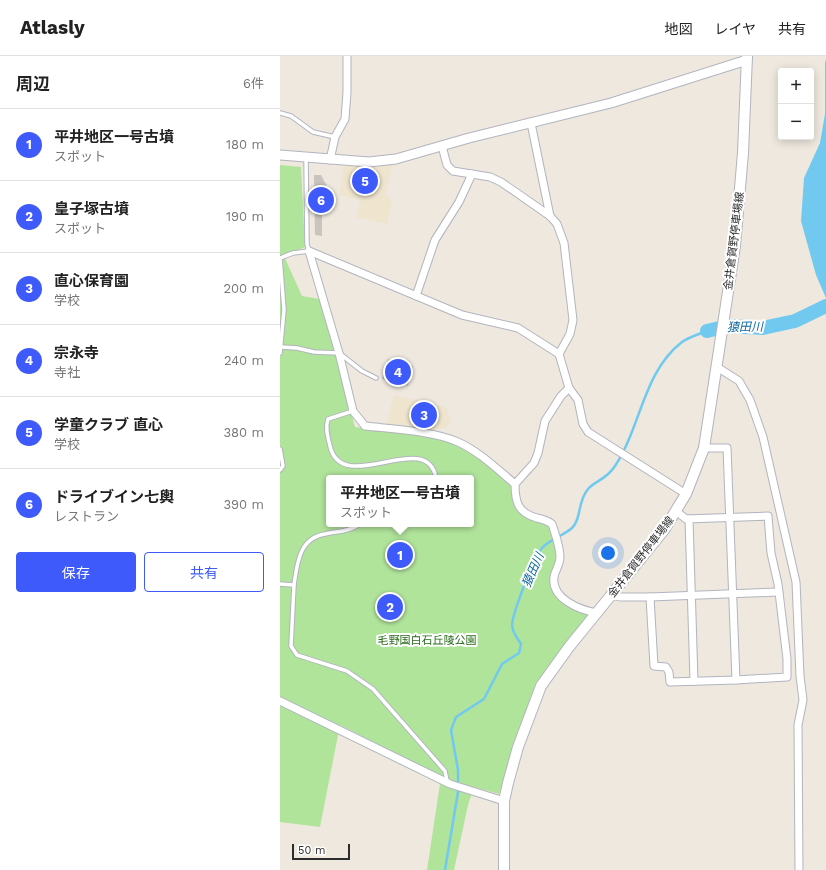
<!DOCTYPE html>
<html lang="ja">
<head>
<meta charset="utf-8">
<style>
	:root { --surface:#fff; --page:#f6f6f6; --text:#222; --muted:#767676; --line:#e0e0e0; --accent:#3e5afb }
	body { margin:0; font-family:"Work Sans","Noto Sans JP",sans-serif; background:var(--page); color:var(--text) }
	.controls { position:absolute; right:12px; top:12px; display:grid; overflow:hidden; border-radius:4px; box-shadow:0 2px 10px #0003 }
	.controls button { width:36px; height:36px; display:grid; place-items:center; padding:0; border:0; border-bottom:1px solid var(--line); background:var(--surface); color:var(--text); font:20px sans-serif }
	.scale { position:absolute; left:12px; bottom:10px; width:58px; box-sizing:border-box; padding-left:4px; border:2px solid #2c2c2c; border-top:0; font-size:11px; line-height:14px; white-space:nowrap; color:#2c2c2c; -webkit-text-stroke:3px #fff; paint-order:stroke }
	.you { position:absolute; left:328px; top:497px; width:14px; height:14px; margin:-10px; border:3px solid #fff; border-radius:50%; background:#1a73e8; box-shadow:0 0 0 6px #1a73e833 }
	.badge { display:grid; place-items:center; width:26px; height:26px; border-radius:50%; background:var(--accent); color:#fff; font-size:13px; font-weight:700 }
	.pin { position:absolute; translate:-50% -50%; border:2px solid #fff; box-shadow:0 1px 4px #0006 }
	.popup { position:absolute; left:46px; top:419px; width:148px; height:52px; box-sizing:border-box; display:grid; place-content:center; border-radius:4px; background:var(--surface); filter:drop-shadow(0 1px 3px #0005); font-size:13px; white-space:nowrap; color:var(--muted) }
	.popup b { font-size:15px; color:var(--text) }
	.popup::after { content:''; position:absolute; left:50%; top:100%; margin-left:-8px; border:8px solid transparent; border-top-color:var(--surface) }
	.list { margin:0; padding:0; list-style:none }
	h2 { display:flex; justify-content:space-between; align-items:center; height:52px; margin:0; padding:0 16px; font-size:17px }
	h2 small { font-size:13px; font-weight:400; color:var(--muted) }
	.list li { display:grid; grid-template-columns:26px 1fr auto; gap:12px; align-items:center; box-sizing:border-box; height:72px; padding:0 16px; border-top:1px solid var(--line) }
	.list b { display:block; font-size:15px; white-space:nowrap }
	.list p { margin:0; font-size:13px; white-space:nowrap; color:var(--muted) }
	.list em { font-size:13px; font-style:normal; color:var(--muted) }
	.actions { display:flex; gap:8px; padding:12px 16px }
	.actions a { flex:1; padding:9px 0; border:1px solid var(--accent); border-radius:4px; text-align:center; font-size:14px; color:var(--accent) }
	.actions .main { background:var(--accent); color:#fff }
	.map { position:relative; flex:none; width:546px; height:814px; overflow:hidden }
	header { display:flex; align-items:center; gap:24px; box-sizing:border-box; height:56px; padding:0 20px; background:var(--surface); border-bottom:1px solid var(--line) }
	header strong { font-size:19px }
	nav { display:flex; gap:22px; margin-inline-start:auto; font-size:14px }
	main { display:flex }
	aside { flex:1; background:var(--surface) }
	.map>svg:first-child { display:block }
	.education { fill:#efe5ce }
	.green { fill:#b1e49b; fill-rule:evenodd }
	.water { fill:#71c9f0 }
	.lines { fill:none; stroke-linecap:round; stroke-linejoin:round }
	.stream { stroke:#71c9f0; stroke-width:2.5 }
	.river { stroke:#71c9f0; stroke-width:14 }
	.building { fill:#c9c4be }
	.service-casing { stroke:#b2b4bf; stroke-width:5.5 }
	.minor-casing { stroke:#b2b4bf; stroke-width:9 }
	.tertiary-casing { stroke:#b2b4bf; stroke-width:11 }
	.secondary-casing { stroke:#b2b4bf; stroke-width:12 }
	.service { stroke:#fff; stroke-width:3.5 }
	.minor { stroke:#fff; stroke-width:7 }
	.tertiary { stroke:#fff; stroke-width:9 }
	.secondary { stroke:#fff; stroke-width:10 }
	.labels { text-anchor:middle; dominant-baseline:central; stroke-width:4; stroke-linejoin:round; paint-order:stroke }
	.street-label { font-size:11px; fill:#2c2c2c; stroke:#fff }
	.park-label { font-size:11px; fill:#286b1a; stroke:#fff }
	.water-label { font-size:12px; font-style:italic; fill:#0c679f; stroke:#fff }
</style>
</head>
<body>
<header>
<strong>Atlasly</strong>
<nav><a>地図</a><a>レイヤ</a><a>共有</a></nav>
</header>
<main>
<aside>
<h2>周辺<small>6件</small></h2>
<ul class="list">
<li><span class="badge">1</span><div><b>平井地区一号古墳</b><p>スポット</p></div><em>180 m</em></li>
<li><span class="badge">2</span><div><b>皇子塚古墳</b><p>スポット</p></div><em>190 m</em></li>
<li><span class="badge">3</span><div><b>直心保育園</b><p>学校</p></div><em>200 m</em></li>
<li><span class="badge">4</span><div><b>宗永寺</b><p>寺社</p></div><em>240 m</em></li>
<li><span class="badge">5</span><div><b>学童クラブ 直心</b><p>学校</p></div><em>380 m</em></li>
<li><span class="badge">6</span><div><b>ドライブイン七輿</b><p>レストラン</p></div><em>390 m</em></li>
</ul>
<div class="actions"><a class="main">保存</a><a>共有</a></div>
</aside>
<div class="map">
<svg width="546" height="814" viewBox="0 0 546 814">
	<rect width="100%" height="100%" fill="#eee8de"/>
	<g class="education">
		<path d="M113,108L105,139L112,145L107,168L76,161L81,144L59,139L64,110L102,111Z"/>
		<path d="M114,339L167,352L168,360L171,364L166,372L155,373L153,378L106,369Z"/>
	</g>
	<path class="green" d="M0,109L21,111L25,191L4,200L22,240L40,243L75,371L111,374L178,387L200,401L232,428C228,457 249,460 270,469L279,500L271,516L270,530L283,547L313,558L256,627L219,738L194,731L188,749L174,814H147L161,721L60,669L40,771L0,766ZM49,422H191V468H49Z"/>
	<path class="water" d="M546,3V242L536,219L521,165L524,122L540,87L545,58V7Z"/>
	<g class="lines">
		<path class="stream" d="M165,814L178,736V714L171,674L176,661L204,643L222,608L239,597L241,588C237,582 232,576 232,569C233,556 254,501 262,492C270,483 283,480 292,472C302,462 297,446 308,433C316,424 326,424 335,410C361,371 363,316 402,286C409,281 419,278 427,275"/>
		<path class="river" d="M427,275L448,270L483,272L515,265L546,250"/>
	</g>
	<g class="building">
		<path d="M34,119H41L49,134L48,154H42V180L35,179Z"/>
		<path d="M108,303L133,310L128,330L102,323Z"/>
	</g>
	<g class="lines">
		<defs>
			<g id="service">
				<path d="M0,57L11,60L33,76L55,81"/>
				<path d="M1,291L17,292L34,296L59,297L82,315L96,322"/>
				<path d="M0,297L4,254L0,202L13,197L29,195L27,188L26,102"/>
				<path d="M73,355L48,363C45,372 48,381 50,390C62,442 147,371 156,422"/>
				<path d="M0,393L3,410L0,414"/>
				<path d="M0,528L14,529L11,590L17,599L67,615L93,633L165,715L167,725"/>
				<path d="M14,529C17,508 19,482 45,478C58,475 68,476 80,468"/>
			</g>
			<g id="minor">
				<path d="M251,67L270,160"/>
				<path d="M162,90L167,109L173,115L210,121L221,126L270,160L277,168L284,187L293,264L290,278L279,298"/>
				<path d="M50,104L55,81L65,63L67,36V0"/>
				<path d="M29,195L182,259L238,272L279,298L289,332L298,344L303,368L308,376L406,438"/>
				<path d="M29,195L59,297L73,355L85,370C112,373 154,375 178,386C200,396 217,413 235,428"/>
				<path d="M136,240L155,184L179,146L192,118"/>
				<path d="M437,311L459,325L470,344L483,381L516,526L520,620L523,644L518,669L519,814"/>
				<path d="M289,332L281,340L265,365L258,397L254,407L235,428C235,446 238,457 257,462C262,463 268,465 272,468C275,478 280,490 280,501C280,509 275,514 274,521C271,543 300,554 317,557"/>
				<path d="M396,455L406,463L488,460L491,497L498,528L507,603V621L456,624"/>
				<path d="M409,463L414,625"/>
				<path d="M332,539L340,541H370L374,610L386,611L389,616L390,626L456,624L447,392H424"/>
				<path d="M370,541L498,536"/>
				<path d="M0,645L170,728L224,745"/>
			</g>
			<path id="tertiary" d="M0,99L89,106L116,103L189,82L331,47L467,4"/>
			<path id="secondary" d="M224,814V745L228,727L238,691L261,630L289,591L384,474L406,438L424,392L455,190L463,97L467,0"/>
		</defs>
		<use href="#service" class="service-casing"/>
		<use href="#minor" class="minor-casing"/>
		<use href="#tertiary" class="tertiary-casing"/>
		<use href="#secondary" class="secondary-casing"/>
		<use href="#service" class="service"/>
		<use href="#minor" class="minor"/>
		<use href="#tertiary" class="tertiary"/>
		<use href="#secondary" class="secondary"/>
	</g>
	<g class="labels">
		<g class="street-label">
			<text transform="translate(454 185) rotate(-83)">金井倉賀野停車場線</text>
			<text transform="translate(361 501) rotate(-52)">金井倉賀野停車場線</text>
		</g>
		<g class="park-label">
			<text x="147" y="584">毛野国白石丘陵公園</text>
		</g>
		<g class="water-label">
			<text transform="translate(465 271) rotate(-1)">猿田川</text>
			<text transform="translate(253 514) rotate(-66)">猿田川</text>
		</g>
	</g>
</svg>
<div class="controls">
<button>+</button>
<button>−</button>
</div>
<div class="scale">50 m</div>
<div class="you"></div>
<div class="pin badge" style="left:120px;top:499px">1</div>
<div class="popup"><b>平井地区一号古墳</b>スポット</div>
<div class="pin badge" style="left:110px;top:551px">2</div>
<div class="pin badge" style="left:144px;top:359px">3</div>
<div class="pin badge" style="left:118px;top:316px">4</div>
<div class="pin badge" style="left:85px;top:125px">5</div>
<div class="pin badge" style="left:41px;top:144px">6</div>
</div>
</main>
</body>
</html>
